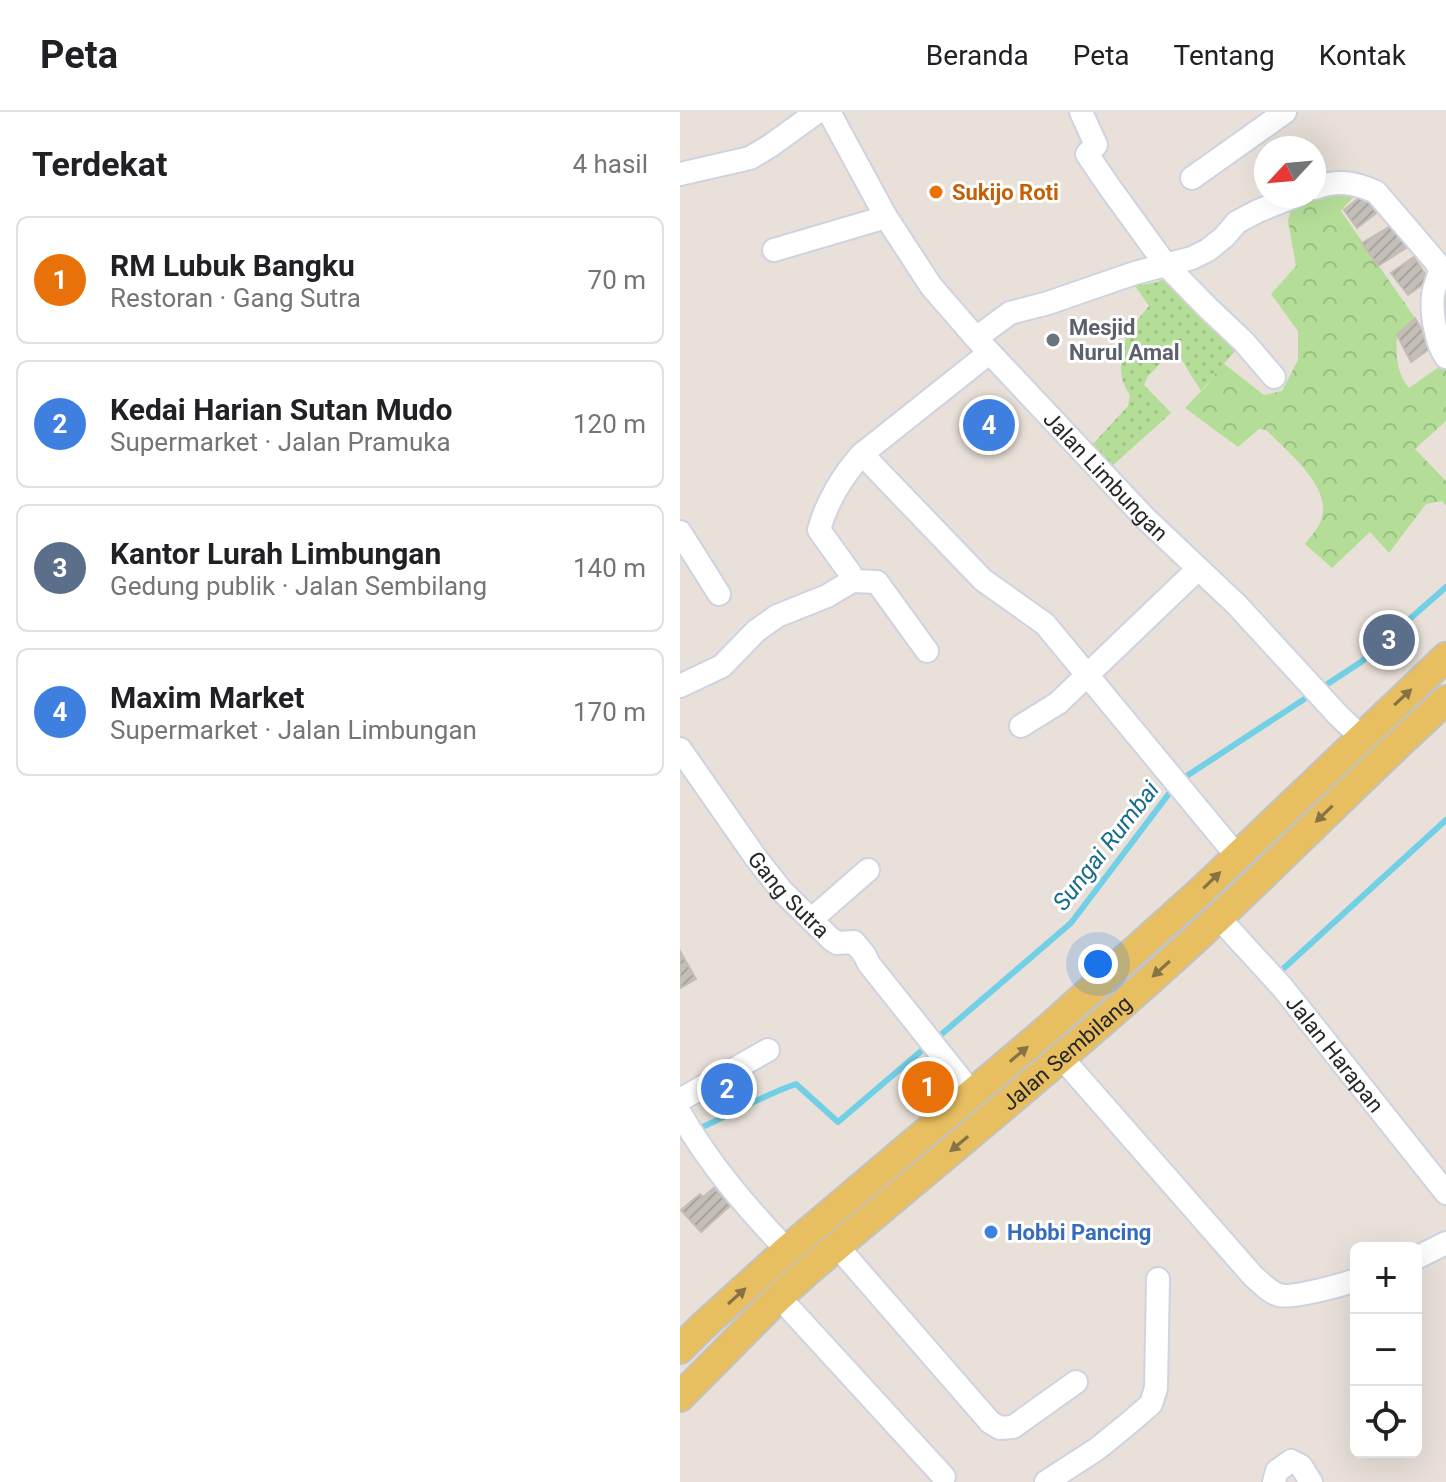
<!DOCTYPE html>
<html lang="id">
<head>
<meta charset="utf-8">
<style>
	:root { --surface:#fff; --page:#f2f2f2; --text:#202124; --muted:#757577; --line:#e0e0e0; --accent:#db2777 }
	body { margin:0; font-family:Roboto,sans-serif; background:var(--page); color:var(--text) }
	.controls { position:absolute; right:24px; bottom:24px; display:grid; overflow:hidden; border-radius:12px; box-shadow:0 8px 32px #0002 }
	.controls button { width:72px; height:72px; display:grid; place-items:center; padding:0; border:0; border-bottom:2px solid var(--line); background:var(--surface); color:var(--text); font:40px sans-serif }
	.compass { position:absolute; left:574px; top:24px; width:72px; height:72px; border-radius:50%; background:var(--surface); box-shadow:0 8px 32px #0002; rotate:244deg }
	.you { position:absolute; left:418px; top:852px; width:28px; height:28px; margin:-20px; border:6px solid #fff; border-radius:50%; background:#1a73e8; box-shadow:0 0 0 12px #1a73e833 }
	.badge { display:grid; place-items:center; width:52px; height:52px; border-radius:50%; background:var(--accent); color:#fff; font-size:26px; font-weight:700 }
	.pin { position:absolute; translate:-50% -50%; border:4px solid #fff; box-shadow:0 2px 8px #0006 }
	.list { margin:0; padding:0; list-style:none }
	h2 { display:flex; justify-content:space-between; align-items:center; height:104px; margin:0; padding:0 32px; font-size:34px }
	h2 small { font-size:26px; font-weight:400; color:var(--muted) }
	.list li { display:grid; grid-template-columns:52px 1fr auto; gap:24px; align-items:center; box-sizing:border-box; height:128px; margin:0 16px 16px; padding:0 16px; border:2px solid var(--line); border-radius:12px }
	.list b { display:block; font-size:30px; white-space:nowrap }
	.list p { margin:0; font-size:26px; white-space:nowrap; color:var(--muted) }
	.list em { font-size:26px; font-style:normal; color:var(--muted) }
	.icon { flex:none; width:44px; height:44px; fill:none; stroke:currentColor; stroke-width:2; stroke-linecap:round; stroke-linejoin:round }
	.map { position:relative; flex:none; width:766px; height:1370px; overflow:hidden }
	header { display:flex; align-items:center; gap:48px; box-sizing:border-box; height:112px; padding:0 40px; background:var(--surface); border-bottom:2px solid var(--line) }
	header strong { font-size:38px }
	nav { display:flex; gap:44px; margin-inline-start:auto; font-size:28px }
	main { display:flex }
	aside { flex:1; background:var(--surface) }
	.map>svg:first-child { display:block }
	.grass { fill:url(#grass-dots) }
	.forest { fill:url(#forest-crowns) }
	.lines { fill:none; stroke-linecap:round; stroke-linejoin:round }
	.stream { stroke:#71cfe6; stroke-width:6 }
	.building { fill:url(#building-hatch); stroke:#c4bdb3; stroke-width:2 }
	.minor-casing { stroke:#ced3df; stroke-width:26 }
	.major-casing { stroke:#c3c3c3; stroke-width:32 }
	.minor { stroke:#fff; stroke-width:22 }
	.major { stroke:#e7be60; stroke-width:28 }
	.oneway { fill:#877244 }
	.food-dot { fill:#e8710a; stroke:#fff; stroke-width:3 }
	.worship-dot { fill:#6b7280; stroke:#fff; stroke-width:3 }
	.shop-dot { fill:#3f7fe0; stroke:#fff; stroke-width:3 }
	.labels { text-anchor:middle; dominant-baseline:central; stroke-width:6; stroke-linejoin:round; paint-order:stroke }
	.food-label { font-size:22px; font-weight:bold; fill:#c56008; stroke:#fff; text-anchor:start }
	.worship-label { font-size:22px; font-weight:bold; fill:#5b616d; stroke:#fff; text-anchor:start }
	.street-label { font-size:22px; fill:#272727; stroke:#fff }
	.shop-label { font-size:22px; font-weight:bold; fill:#366cbe; stroke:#fff; text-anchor:start }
	.water-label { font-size:24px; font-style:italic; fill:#156c8d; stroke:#fff }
</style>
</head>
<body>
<header>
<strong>Peta</strong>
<nav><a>Beranda</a><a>Peta</a><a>Tentang</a><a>Kontak</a></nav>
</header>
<main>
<aside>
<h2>Terdekat<small>4 hasil</small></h2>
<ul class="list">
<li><span class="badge" style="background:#e8710a">1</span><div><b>RM Lubuk Bangku</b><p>Restoran · Gang Sutra</p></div><em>70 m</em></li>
<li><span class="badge" style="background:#3f7fe0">2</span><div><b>Kedai Harian Sutan Mudo</b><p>Supermarket · Jalan Pramuka</p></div><em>120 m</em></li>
<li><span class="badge" style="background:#5c6f8a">3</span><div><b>Kantor Lurah Limbungan</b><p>Gedung publik · Jalan Sembilang</p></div><em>140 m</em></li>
<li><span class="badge" style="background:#3f7fe0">4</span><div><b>Maxim Market</b><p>Supermarket · Jalan Limbungan</p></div><em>170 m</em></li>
</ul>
</aside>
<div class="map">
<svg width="766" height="1370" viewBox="0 0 766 1370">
	<defs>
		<pattern id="grass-dots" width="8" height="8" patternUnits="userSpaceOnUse" patternTransform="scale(2)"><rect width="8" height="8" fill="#b4dd98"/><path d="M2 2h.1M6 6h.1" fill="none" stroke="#9bbe83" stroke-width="1.8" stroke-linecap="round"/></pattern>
		<pattern id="forest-crowns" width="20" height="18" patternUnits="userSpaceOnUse" patternTransform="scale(2)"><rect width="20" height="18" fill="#b4dd98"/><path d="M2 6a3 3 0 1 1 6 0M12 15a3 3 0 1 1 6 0" fill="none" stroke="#9bbe83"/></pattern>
		<pattern id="building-hatch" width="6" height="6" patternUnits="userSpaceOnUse" patternTransform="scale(2)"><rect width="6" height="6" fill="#c4beb9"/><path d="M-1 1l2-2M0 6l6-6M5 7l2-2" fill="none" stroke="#a8a39f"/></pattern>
	</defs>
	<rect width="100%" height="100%" fill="#e9e1d9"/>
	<path class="grass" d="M489,163L561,232L521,279L495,237L468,264L464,273L491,301L431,355L411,334L448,294L450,283C442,271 441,265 441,252C441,224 452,215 469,194L455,174L478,170Z"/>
	<path class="forest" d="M646,77L676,82L661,99L735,206L717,223C716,242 716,261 729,276L763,252L766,253V309L735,337L766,369V394L762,389L746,392L709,441L690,420L652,456L625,432C631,424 640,415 642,405C651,374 606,338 586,318L579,317L558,335L505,296L527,273L543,251L584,283L602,279L618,248V219L591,182L616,154L608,109L612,93Z"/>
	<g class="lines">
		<g class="stream">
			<path d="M502,667L681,550L766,475"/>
			<path d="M603,857L766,708"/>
			<path d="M256,927L391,811L494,675"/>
			<path d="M0,1024C40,1010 75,986 116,972L158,1010L247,934"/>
		</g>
	</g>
	<g class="building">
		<path d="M684,82L696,101L677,116L664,98Z"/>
		<path d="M714,112L729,134L698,154L682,131Z"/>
		<path d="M734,145L749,168L728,183L711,161Z"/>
		<path d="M735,206L752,235L731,250L717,223Z"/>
		<path d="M0,839L16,867L0,876Z"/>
		<path d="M34,1076L50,1094L21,1120L1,1098L20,1082L23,1085Z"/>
	</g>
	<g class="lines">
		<defs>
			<g id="minor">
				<path id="s1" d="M149,0L206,105L251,174L296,226L465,406L557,493L658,603L681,625"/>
				<path d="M401,0L416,33L407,42L428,73L486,153L528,196L564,230L594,265"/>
				<path d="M0,62L70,46L90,34L137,0"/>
				<path d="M512,66L605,0"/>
				<path d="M634,76C657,68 674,70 696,80L756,150L760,158C758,167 754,175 753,183C751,200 756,232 766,245"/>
				<path d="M94,138L206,105"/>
				<path d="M296,226L330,201L368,191L455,161L512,146L528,138L544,125L557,110L578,99L615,84"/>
				<path d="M182,342L303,468L365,512L557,744"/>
				<path d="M0,420L39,482"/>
				<path d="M172,469L197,470L247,539"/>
				<path d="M0,574L42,554L76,519L97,504L147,484L172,469L170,461L139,418C146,391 163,363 182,342L309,241"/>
				<path d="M341,614L378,591L518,457"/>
				<path id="s2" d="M0,637L76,746L102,779L151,827L157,831L174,830L184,842L189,852L292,981"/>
				<path id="s3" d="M538,805L603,876L766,1081"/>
				<path d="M132,807L188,758"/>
				<path d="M382,946L573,1164C581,1171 589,1180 599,1183C611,1187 662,1173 676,1168"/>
				<path d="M0,988L88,938"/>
				<path d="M0,1001C29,1052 67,1096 107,1138"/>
				<path d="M157,1134L310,1310L320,1316L333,1315L396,1270"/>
				<path d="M736,1146L766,1131"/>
				<path d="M99,1185L264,1365"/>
				<path d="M366,1370L417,1337L449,1311L471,1292L476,1276L478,1167"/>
				<path d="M594,1370L597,1359L611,1349L621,1354L631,1370"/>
			</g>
			<g id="major">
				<path d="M0,1237L22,1215L107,1138L362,922L520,780L766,545"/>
				<path id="s4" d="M0,1285L99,1185L129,1158C266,1042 406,929 538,806C615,734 688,659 766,588"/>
			</g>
		</defs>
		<use href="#minor" class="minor-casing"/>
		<use href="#major" class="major-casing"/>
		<use href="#minor" class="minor"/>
		<use href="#major" class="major"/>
	</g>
	<defs><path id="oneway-solid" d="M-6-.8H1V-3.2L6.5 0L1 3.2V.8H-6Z" transform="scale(2)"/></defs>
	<g class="oneway">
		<use href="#oneway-solid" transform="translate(723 585) rotate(-43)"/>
		<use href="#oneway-solid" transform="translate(644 702) rotate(136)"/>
		<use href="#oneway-solid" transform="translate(532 768) rotate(-44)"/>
		<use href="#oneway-solid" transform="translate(481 857) rotate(138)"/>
		<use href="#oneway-solid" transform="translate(339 942) rotate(-40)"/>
		<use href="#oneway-solid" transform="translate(279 1032) rotate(140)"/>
		<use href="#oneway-solid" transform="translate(57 1184) rotate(-42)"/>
	</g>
	<circle class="food-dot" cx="256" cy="80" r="8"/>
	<circle class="worship-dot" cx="373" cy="228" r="8"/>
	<circle class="shop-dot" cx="311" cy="1120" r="8"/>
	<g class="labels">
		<g class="food-label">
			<text x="272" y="80">Sukijo Roti</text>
		</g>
		<g class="worship-label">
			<text x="389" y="215">Mesjid<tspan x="389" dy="25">Nurul Amal</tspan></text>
		</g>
		<g class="street-label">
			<text stroke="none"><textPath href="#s1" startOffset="460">Jalan Limbungan</textPath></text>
			<text stroke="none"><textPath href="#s2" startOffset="182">Gang Sutra</textPath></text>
			<text stroke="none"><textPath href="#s4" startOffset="518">Jalan Sembilang</textPath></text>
			<text stroke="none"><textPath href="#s3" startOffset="180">Jalan Harapan</textPath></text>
		</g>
		<g class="shop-label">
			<text x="327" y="1120">Hobbi Pancing</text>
		</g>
		<g class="water-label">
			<text transform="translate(426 734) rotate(-52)">Sungai Rumbai</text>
		</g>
	</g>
</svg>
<div class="controls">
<button>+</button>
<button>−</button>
<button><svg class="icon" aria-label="locate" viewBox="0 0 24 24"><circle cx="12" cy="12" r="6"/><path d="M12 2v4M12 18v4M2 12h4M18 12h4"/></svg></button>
</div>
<svg class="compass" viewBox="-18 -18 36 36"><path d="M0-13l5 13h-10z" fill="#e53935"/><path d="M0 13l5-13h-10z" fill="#757577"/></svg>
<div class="you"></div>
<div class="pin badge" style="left:248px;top:975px;background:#e8710a">1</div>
<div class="pin badge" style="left:47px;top:977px;background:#3f7fe0">2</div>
<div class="pin badge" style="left:709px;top:528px;background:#5c6f8a">3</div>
<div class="pin badge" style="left:309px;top:313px;background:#3f7fe0">4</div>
</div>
</main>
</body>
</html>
